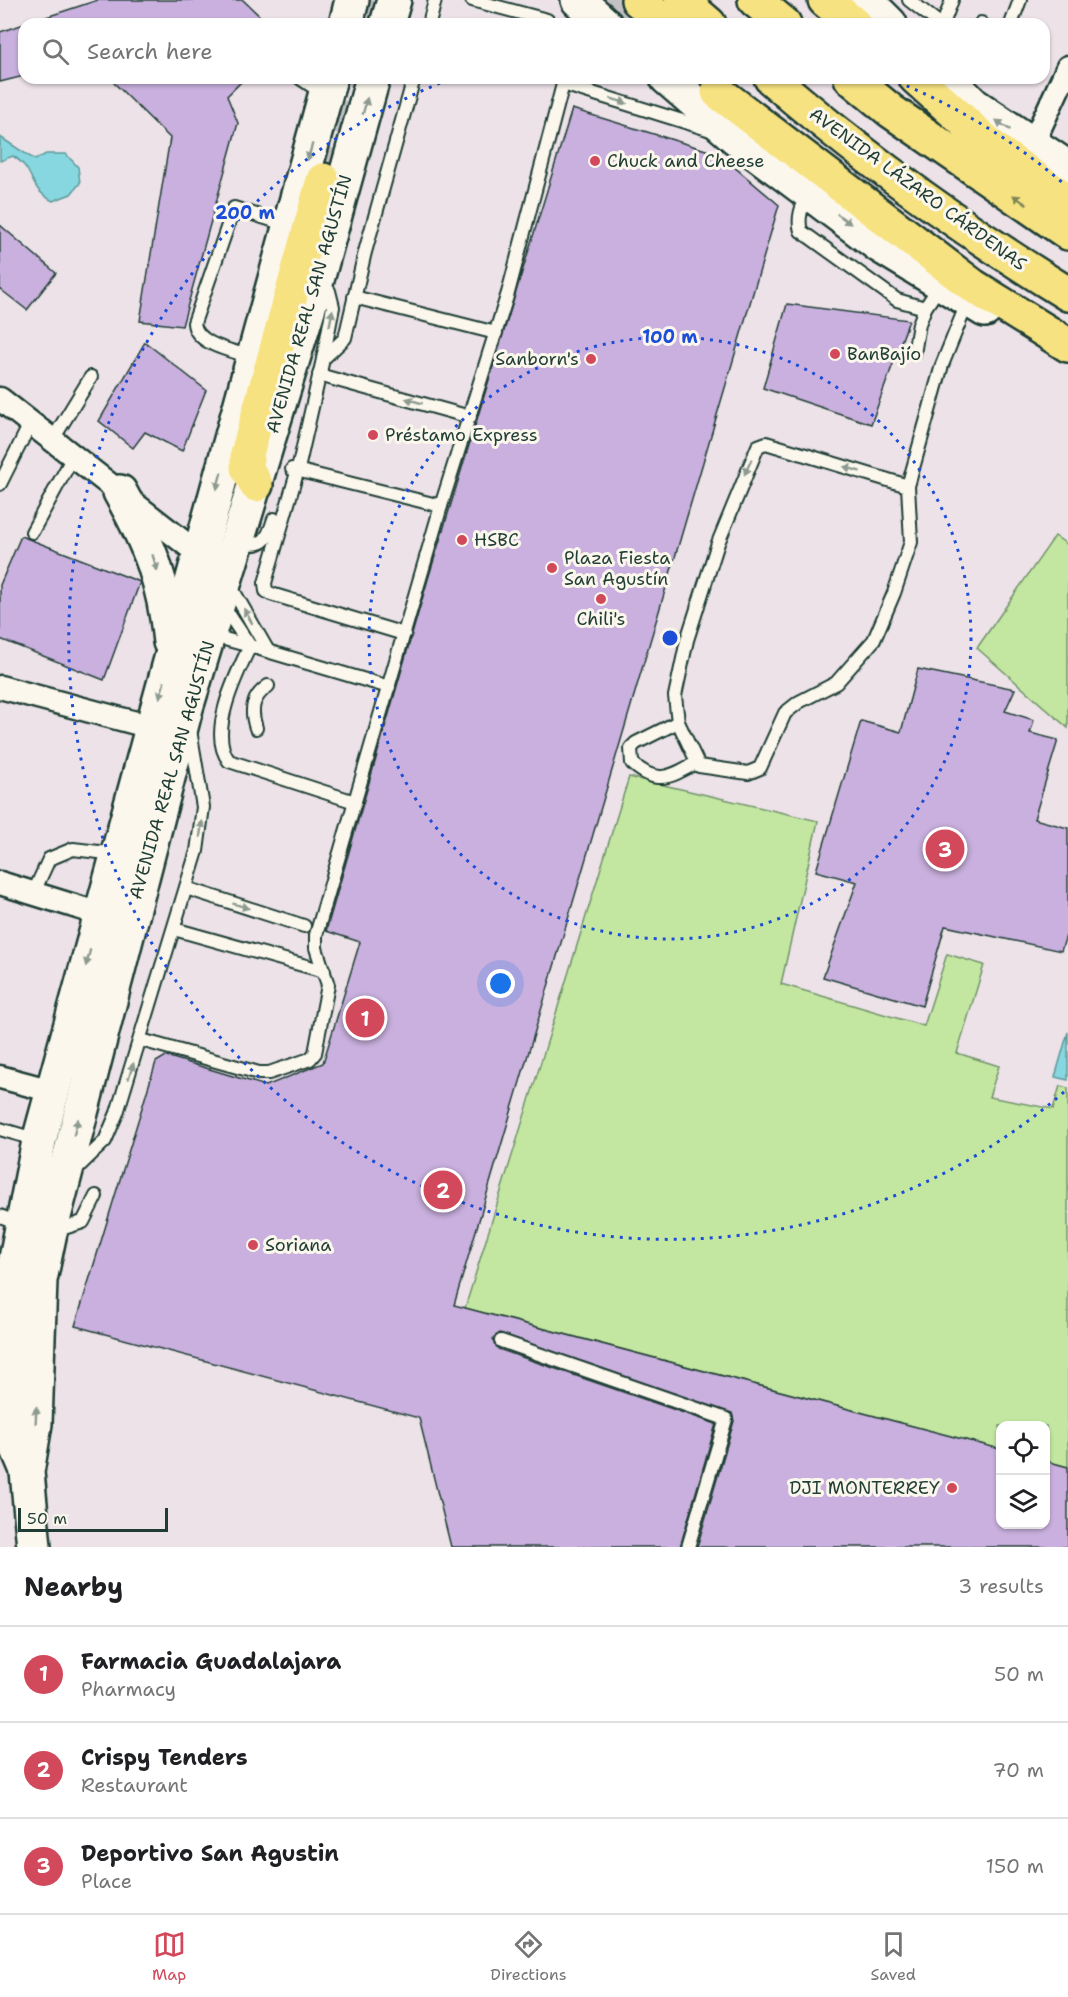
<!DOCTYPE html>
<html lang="en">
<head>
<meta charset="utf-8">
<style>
	:root { --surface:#fff; --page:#f6f6f6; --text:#202124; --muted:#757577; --line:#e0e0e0; --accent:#d1495b }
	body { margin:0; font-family:"Shantell Sans",sans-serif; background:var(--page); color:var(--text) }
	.controls { position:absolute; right:18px; bottom:18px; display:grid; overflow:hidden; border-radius:12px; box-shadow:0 2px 4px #0004 }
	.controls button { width:54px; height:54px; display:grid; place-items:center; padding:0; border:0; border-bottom:2px solid var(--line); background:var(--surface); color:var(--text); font:30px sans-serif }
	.scale { position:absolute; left:18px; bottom:15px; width:150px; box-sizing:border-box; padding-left:6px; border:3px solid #1f3d34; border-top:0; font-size:16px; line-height:21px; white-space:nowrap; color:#1f3d34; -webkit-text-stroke:4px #fbf7ec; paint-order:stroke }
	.you { position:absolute; left:501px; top:984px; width:21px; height:21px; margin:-15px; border:4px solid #fff; border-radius:50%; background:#1a73e8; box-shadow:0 0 0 9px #1a73e833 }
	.badge { display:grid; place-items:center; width:39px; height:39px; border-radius:50%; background:var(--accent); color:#fff; font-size:20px; font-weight:700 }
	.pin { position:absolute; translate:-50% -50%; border:3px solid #fff; box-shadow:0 2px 6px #0006 }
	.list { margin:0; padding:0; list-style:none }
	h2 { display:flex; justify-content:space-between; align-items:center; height:78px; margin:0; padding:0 24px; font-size:26px }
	h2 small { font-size:20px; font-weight:400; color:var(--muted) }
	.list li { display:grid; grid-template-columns:39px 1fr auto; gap:18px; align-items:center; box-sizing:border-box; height:96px; padding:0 24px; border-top:2px solid var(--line) }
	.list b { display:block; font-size:22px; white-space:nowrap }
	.list p { margin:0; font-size:20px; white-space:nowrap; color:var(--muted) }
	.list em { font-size:20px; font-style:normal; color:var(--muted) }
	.icon { flex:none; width:33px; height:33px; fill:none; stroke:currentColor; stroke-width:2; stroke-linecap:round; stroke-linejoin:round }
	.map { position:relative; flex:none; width:1068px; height:1547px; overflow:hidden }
	.search { position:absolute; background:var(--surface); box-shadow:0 2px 4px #0004; left:18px; right:18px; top:18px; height:66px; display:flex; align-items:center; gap:15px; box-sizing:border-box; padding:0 21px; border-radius:18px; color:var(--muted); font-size:22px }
	.sheet { height:366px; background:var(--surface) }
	nav { display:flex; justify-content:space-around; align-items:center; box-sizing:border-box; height:84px; border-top:2px solid var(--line); background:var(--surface); font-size:16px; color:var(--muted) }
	nav a { display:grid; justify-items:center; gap:3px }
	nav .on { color:var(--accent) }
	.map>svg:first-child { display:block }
	.green { fill:#c3e7a1; stroke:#71926a; stroke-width:1.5 }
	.water { fill:#86d7df; stroke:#5d999b; stroke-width:1.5 }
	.building { fill:#c9b0de; stroke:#1f3d34; stroke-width:1.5 }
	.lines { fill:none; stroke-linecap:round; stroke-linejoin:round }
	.primary-tunnel { stroke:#c3c1c4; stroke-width:33; stroke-dasharray:33 16; stroke-linecap:butt }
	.highway-tunnel { stroke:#c3c1c4; stroke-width:33; stroke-dasharray:33 16; stroke-linecap:butt }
	.lane-casing { stroke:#1f3d34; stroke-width:16 }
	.street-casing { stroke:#1f3d34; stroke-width:27 }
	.secondary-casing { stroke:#1f3d34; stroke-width:38 }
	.primary-casing { stroke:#1f3d34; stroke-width:38 }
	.highway-casing { stroke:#1f3d34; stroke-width:38 }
	.lane { stroke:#fbf7ec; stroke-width:12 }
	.street { stroke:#fbf7ec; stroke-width:22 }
	.secondary { stroke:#fbf7ec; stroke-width:33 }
	.primary { stroke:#f7e281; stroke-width:33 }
	.highway { stroke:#f7e281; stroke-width:33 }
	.oneway { fill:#8d9a90 }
	.oneway2 { fill:#808757 }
	.ring { fill:none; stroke:#1d4ed8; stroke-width:3; stroke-dasharray:3 6 }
	.poi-dot { fill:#d1495b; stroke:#fbf7ec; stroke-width:2 }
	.labels { text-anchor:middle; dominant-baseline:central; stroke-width:6; stroke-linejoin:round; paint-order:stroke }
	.poi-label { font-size:18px; fill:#1f3d34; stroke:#fbf7ec; text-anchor:start }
	.street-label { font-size:18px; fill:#1f3d34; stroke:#fbf7ec }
	.centre { fill:#1d4ed8; stroke:#fbf7ec; stroke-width:3 }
	.ring-label { font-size:18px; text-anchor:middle; font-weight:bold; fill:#1d4ed8; stroke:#fbf7ec; stroke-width:6; stroke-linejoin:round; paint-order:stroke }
</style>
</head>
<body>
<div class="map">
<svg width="1068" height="1547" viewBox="0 0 1068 1547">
	<rect width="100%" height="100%" fill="#ece2e8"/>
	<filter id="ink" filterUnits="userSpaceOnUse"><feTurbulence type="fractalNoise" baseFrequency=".0167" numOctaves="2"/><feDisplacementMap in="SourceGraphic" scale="12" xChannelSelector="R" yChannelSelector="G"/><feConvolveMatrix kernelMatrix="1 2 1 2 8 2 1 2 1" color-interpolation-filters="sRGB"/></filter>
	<g filter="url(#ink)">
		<g class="green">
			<path d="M1055,536L1068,545V728L977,648Z"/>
			<path d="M629,777L818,821L781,984L924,1026L947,954L984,965L957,1053L999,1066L989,1097L1053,1109L1060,1086L1068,1088V1467L1046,1461V1426H1000V1449L465,1308Z"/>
		</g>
		<g class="water">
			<path d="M0,137L35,160L46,154H66L78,167L80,183L71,194L53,201C26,187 37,171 13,156L0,161Z"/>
			<path d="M1068,1032V1080L1055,1077Z"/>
		</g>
		<g class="building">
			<path d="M98,0H243L268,24H35L34,21Z"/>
			<path d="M24,24V76L0,82V32Z"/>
			<path d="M109,78H245L227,96L238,123L182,326L140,321L170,138Z"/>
			<path d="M572,109L719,154L779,205L454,1305L1000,1449V1524H1046V1461L1068,1467V1547H697L734,1421L732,1413L500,1333L493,1339L498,1349L716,1424L680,1547H451L419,1418L75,1326L156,1062L166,1056L266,1086L323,1063L360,942L326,931L428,579Z"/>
			<path d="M0,225L56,273L27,310L0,289Z"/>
			<path d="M787,304L909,320L871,424L763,388Z"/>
			<path d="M145,342L206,390L182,451L145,432L133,448L99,421Z"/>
			<path d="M21,536L140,582L104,680L0,639V585Z"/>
			<path d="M918,669L1015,689L1005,711L1034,720L1030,733L1058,740L1034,819L1068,828V930L1061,951L945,926L922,1006L823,977L857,882L816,871L861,721L901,732Z"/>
		</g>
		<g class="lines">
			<g class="primary-tunnel">
				<path d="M367,24L374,0"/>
				<path d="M323,180L351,78"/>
			</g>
			<g class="highway-tunnel">
				<path d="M605,0L632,24"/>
				<path d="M700,78L718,92"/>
			</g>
			<defs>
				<g id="lane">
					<path d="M472,0L547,20L551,24"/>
					<path d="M909,0L940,24"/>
					<path d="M981,23L982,24"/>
					<path d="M429,24L435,0"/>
					<path d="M943,24L952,0"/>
					<path d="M1011,24L1020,0"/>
					<path d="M300,78L324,94"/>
					<path d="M563,84L711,130"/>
					<path d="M808,193C802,206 797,218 801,231L897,300L925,308L941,284"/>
					<path d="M317,288L329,291L333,307L323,359"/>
					<path d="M354,297L496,333"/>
					<path d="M914,354L919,324L925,308"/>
					<path d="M251,357C234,351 196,345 194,323L234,208L288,225"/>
					<path d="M319,375L470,417"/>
					<path d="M53,439L91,377"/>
					<path d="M292,469L441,506"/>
					<path d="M0,484L31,422"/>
					<path d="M908,486L766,443L758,446L718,543L687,640L675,696L678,722L699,766L748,773L760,768L785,713L799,702L836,683L874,640L894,593L911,542L908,486L942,365L968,301"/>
					<path d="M32,532L74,455"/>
					<path d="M238,543C263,547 267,542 274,519"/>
					<path d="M230,585L268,651"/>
					<path d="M218,612L230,616L250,646L389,687"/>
					<path d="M404,634L271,594L266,591L265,583L298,469L323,359L345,338L365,252L414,78"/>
					<path d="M210,635L250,646C236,675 207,733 229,761L355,802"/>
					<path d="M678,722L636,743L631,748L632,763C657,786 670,777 696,763"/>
					<path d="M256,728C250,710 252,697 268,686"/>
					<path d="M186,888L304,926"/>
					<path d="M33,894L49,859L73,849L116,854"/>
					<path d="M174,929L324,971"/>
					<path d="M141,1040L259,1073H269L310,1059L315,1053L328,985L316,948V935L441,506L508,293L563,84L562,78"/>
					<path d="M0,1129L38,1140"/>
					<path d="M75,1170L105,1141L117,1113L197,851L203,807L190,730"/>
					<path d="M0,1216L21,1224"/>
					<path d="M54,1231L83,1222L96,1196"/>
					<path d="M501,1341L726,1419L688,1547"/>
				</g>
				<g id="street">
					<path d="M1032,145L1068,67"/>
					<path d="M0,399L209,562"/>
					<path d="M0,687L151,727"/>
					<path d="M0,883L100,914"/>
					<path d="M0,1077L52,1091"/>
				</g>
				<g id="secondary">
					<path d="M578,0L605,24"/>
					<path d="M866,0L890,24"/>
					<path d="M346,24L352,0"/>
					<path d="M387,24L394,0"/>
					<path d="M667,78L735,137L880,246L985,310"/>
					<path d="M946,78L974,105L1068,168"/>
					<path d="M120,492C150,546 164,581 170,642"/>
					<path d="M26,1468L15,1442L9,1387L12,1279L39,1141L330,78"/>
					<path d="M34,1547L27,1472L35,1424L40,1280L50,1232L186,708L315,287L373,78"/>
				</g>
				<path id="primary" d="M256,485L247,468V454L323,180"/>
				<g id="highway">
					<path d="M638,0L668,24"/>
					<path d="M681,0L709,24"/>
					<path d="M755,0L784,24"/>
					<path d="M825,0L854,24"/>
					<path d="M771,78C863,158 964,230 1068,294"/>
					<path d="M851,78L891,111L1068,233"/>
					<path d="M916,78L997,151L1068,201"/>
					<path d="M718,92L973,286L1068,345"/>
				</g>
			</defs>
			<use href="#lane" class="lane-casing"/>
			<use href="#street" class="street-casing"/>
			<use href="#secondary" class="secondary-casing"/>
			<use href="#primary" class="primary-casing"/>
			<use href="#highway" class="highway-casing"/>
			<use href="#lane" class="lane"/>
			<use href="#street" class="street"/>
			<use href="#secondary" class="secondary"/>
			<use href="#primary" class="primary"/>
			<use href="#highway" class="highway"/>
		</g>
		<defs><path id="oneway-solid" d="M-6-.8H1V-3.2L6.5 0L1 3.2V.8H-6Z" transform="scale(1.5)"/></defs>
		<g class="oneway">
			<use href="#oneway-solid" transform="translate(619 101) rotate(17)"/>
			<use href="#oneway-solid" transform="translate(365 106) rotate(-75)"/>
			<use href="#oneway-solid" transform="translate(1003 125) rotate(-146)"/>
			<use href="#oneway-solid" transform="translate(310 152) rotate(106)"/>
			<use href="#oneway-solid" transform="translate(844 219) rotate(37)"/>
			<use href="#oneway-solid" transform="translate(331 318) rotate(-79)"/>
			<use href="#oneway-solid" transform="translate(414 401) rotate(-164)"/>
			<use href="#oneway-solid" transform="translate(748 467) rotate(115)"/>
			<use href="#oneway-solid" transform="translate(852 469) rotate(-163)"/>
			<use href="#oneway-solid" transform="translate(219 481) rotate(105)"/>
			<use href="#oneway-solid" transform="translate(155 563) rotate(73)"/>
			<use href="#oneway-solid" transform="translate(248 616) rotate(-119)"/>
			<use href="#oneway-solid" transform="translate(162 690) rotate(106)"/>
			<use href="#oneway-solid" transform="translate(201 829) rotate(-83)"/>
			<use href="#oneway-solid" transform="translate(241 906) rotate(17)"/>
			<use href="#oneway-solid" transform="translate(88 958) rotate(105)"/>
			<use href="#oneway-solid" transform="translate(131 1071) rotate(-72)"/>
			<use href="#oneway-solid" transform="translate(76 1127) rotate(-75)"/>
			<use href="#oneway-solid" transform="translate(36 1415) rotate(-88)"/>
		</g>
		<use class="oneway2" href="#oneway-solid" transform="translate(1020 200) rotate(-145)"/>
	</g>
	<g class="ring">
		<circle cx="670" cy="638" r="301"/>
		<path d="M1064 1092A601 601 0 1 1 450 79M890 79A601 601 0 0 1 1064 184"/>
	</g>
	<g class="poi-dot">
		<circle cx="595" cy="161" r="6"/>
		<circle cx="835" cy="354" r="6"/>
		<circle cx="591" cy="359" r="6"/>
		<circle cx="373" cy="435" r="6"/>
		<circle cx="462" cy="540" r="6"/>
		<circle cx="552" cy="568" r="6"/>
		<circle cx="601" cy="599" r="6"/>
		<circle cx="253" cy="1245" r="6"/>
		<circle cx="952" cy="1488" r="6"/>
	</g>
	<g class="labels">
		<g class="poi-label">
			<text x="607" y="161">Chuck and Cheese</text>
			<text x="847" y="354">BanBajío</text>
			<text x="579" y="359" text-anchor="end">Sanborn's</text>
			<text x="385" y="435">Préstamo Express</text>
			<text x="474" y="540">HSBC</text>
			<text x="564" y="558">Plaza Fiesta<tspan x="564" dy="21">San Agustín</tspan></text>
			<text x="601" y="619" text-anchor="middle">Chili's</text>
			<text x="265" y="1245">Soriana</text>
			<text x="940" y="1488" text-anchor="end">DJI MONTERREY</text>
		</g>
		<g class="street-label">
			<text transform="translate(918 189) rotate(36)">AVENIDA LÁZARO CÁRDENAS</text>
			<text transform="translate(309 304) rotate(-74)">AVENIDA REAL SAN AGUSTÍN</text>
			<text transform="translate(172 770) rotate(-74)">AVENIDA REAL SAN AGUSTÍN</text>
		</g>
	</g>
	<circle cx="670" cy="638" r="9" class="centre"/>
	<g class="ring-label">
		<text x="245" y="219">200 m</text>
		<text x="670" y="343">100 m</text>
	</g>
</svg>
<div class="controls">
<button><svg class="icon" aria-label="locate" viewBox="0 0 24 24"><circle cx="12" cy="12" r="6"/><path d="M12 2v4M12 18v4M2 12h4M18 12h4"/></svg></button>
<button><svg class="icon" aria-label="layers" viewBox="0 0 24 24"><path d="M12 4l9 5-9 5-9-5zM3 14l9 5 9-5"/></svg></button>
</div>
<div class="scale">50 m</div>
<div class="you"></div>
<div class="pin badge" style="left:365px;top:1018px">1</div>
<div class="pin badge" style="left:443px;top:1190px">2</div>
<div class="pin badge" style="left:945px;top:849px">3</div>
<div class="search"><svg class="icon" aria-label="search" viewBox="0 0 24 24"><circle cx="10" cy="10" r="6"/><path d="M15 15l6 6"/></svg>Search here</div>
</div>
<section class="sheet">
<h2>Nearby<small>3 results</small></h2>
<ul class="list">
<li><span class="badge">1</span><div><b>Farmacia Guadalajara</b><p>Pharmacy</p></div><em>50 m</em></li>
<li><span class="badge">2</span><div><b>Crispy Tenders</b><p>Restaurant</p></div><em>70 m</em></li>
<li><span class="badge">3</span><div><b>Deportivo San Agustin</b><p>Place</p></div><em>150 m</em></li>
</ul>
</section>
<nav>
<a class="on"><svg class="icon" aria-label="map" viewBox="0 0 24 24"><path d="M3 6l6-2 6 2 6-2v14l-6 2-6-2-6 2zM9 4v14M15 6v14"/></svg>Map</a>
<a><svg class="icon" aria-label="directions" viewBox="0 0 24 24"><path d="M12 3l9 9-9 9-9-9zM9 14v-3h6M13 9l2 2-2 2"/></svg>Directions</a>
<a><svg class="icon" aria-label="saved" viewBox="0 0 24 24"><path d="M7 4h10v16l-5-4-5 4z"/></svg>Saved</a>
</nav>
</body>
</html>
